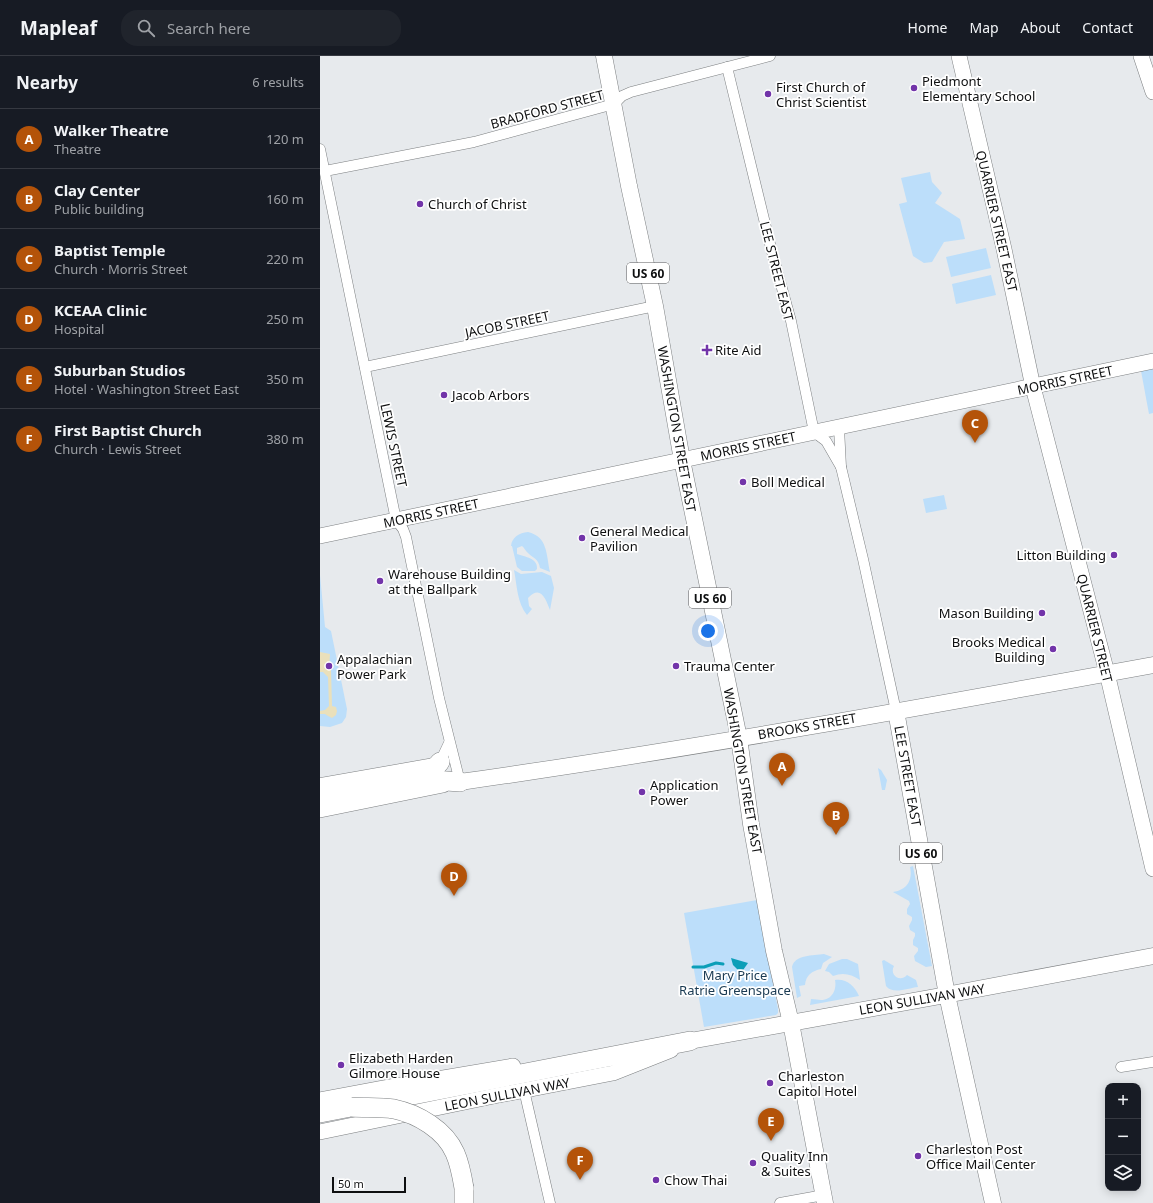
<!DOCTYPE html>
<html lang="en">
<head>
<meta charset="utf-8">
<style>
	:root { --surface:#171b24; --page:#20242c; --text:#f1f3f6; --muted:#9ea1a6; --line:#363941; --accent:#b45309 }
	body { margin:0; font-family:"Noto Sans",sans-serif; background:var(--page); color:var(--text) }
	.controls { position:absolute; right:12px; bottom:12px; display:grid; overflow:hidden; border-radius:8px; box-shadow:0 2px 10px #0003 }
	.controls button { width:36px; height:36px; display:grid; place-items:center; padding:0; border:0; border-bottom:1px solid var(--line); background:var(--surface); color:var(--text); font:20px sans-serif }
	.scale { position:absolute; left:12px; bottom:10px; width:74px; box-sizing:border-box; padding-left:4px; border:2px solid #0e0f10; border-top:0; font-size:11px; line-height:14px; white-space:nowrap; color:#0e0f10; -webkit-text-stroke:3px #fff; paint-order:stroke }
	.you { position:absolute; left:388px; top:575px; width:14px; height:14px; margin:-10px; border:3px solid #fff; border-radius:50%; background:#1a73e8; box-shadow:0 0 0 6px #1a73e833 }
	.badge { display:grid; place-items:center; width:26px; height:26px; border-radius:50%; background:var(--accent); color:#fff; font-size:13px; font-weight:700 }
	.pin { position:absolute; translate:-50% -33px; filter:drop-shadow(0 1px 2px #0008) }
	.pin::after { content:''; position:absolute; top:21px; width:14px; height:12px; background:inherit; clip-path:polygon(0 0,100% 0,50% 100%) }
	.list { margin:0; padding:0; list-style:none }
	h2 { display:flex; justify-content:space-between; align-items:center; height:52px; margin:0; padding:0 16px; font-size:17px }
	h2 small { font-size:13px; font-weight:400; color:var(--muted) }
	.list li { display:grid; grid-template-columns:26px 1fr auto; gap:12px; align-items:center; box-sizing:border-box; height:60px; padding:0 16px; border-top:1px solid var(--line) }
	.list b { display:block; font-size:15px; white-space:nowrap }
	.list p { margin:0; font-size:13px; white-space:nowrap; color:var(--muted) }
	.list em { font-size:13px; font-style:normal; color:var(--muted) }
	.icon { flex:none; width:22px; height:22px; fill:none; stroke:currentColor; stroke-width:2; stroke-linecap:round; stroke-linejoin:round }
	.map { position:relative; flex:none; width:833px; height:1147px; overflow:hidden }
	header { display:flex; align-items:center; gap:24px; box-sizing:border-box; height:56px; padding:0 20px; background:var(--surface); border-bottom:1px solid var(--line) }
	header strong { font-size:19px }
	nav { display:flex; gap:22px; margin-inline-start:auto; font-size:14px }
	.search { width:280px; height:36px; background:var(--page); display:flex; align-items:center; gap:10px; box-sizing:border-box; padding:0 14px; border-radius:16px; color:var(--muted); font-size:15px }
	main { display:flex }
	aside { flex:1; background:var(--surface) }
	.map>svg:first-child { display:block }
	.green { fill:#bcdefa }
	.sand { fill:#eae0bb }
	.water { fill:#0b9eb8 }
	.lines { fill:none; stroke-linecap:round; stroke-linejoin:round }
	.stream { stroke:#0b9eb8; stroke-width:3 }
	.street-casing { stroke:#7c7f81; stroke-width:11 }
	.secondary-casing { stroke:#7c7f81; stroke-width:16 }
	.primary-casing { stroke:#7c7f81; stroke-width:17 }
	.highway-casing { stroke:#7c7f81; stroke-width:20 }
	.street { stroke:#fff; stroke-width:10 }
	.secondary { stroke:#fff; stroke-width:15 }
	.primary { stroke:#fff; stroke-width:16 }
	.highway { stroke:#fff; stroke-width:19 }
	.highway-bridge-casing { stroke:#7c7f81; stroke-width:20; stroke-linecap:butt }
	.highway-bridge { stroke:#fff; stroke-width:19 }
	.poi-dot { fill:#7234a9; stroke:#fff; stroke-width:1.5 }
	.labels { text-anchor:middle; dominant-baseline:central; stroke-width:3.5; stroke-linejoin:round; paint-order:stroke }
	.shield { fill:#fff; stroke:#565758; stroke-width:1 }
	.shield-label { font-size:12px; font-weight:bold; fill:#0e0f10 }
	.poi-label { font-size:13px; fill:#0e0f10; stroke:#fff; text-anchor:start }
	.street-label { font-size:13px; fill:#0e0f10; stroke:#fff }
	.park-label { font-size:13px; fill:#1a3a52; stroke:#fff }
</style>
</head>
<body>
<header>
<strong>Mapleaf</strong>
<div class="search"><svg class="icon" aria-label="search" viewBox="0 0 24 24"><circle cx="10" cy="10" r="6"/><path d="M15 15l6 6"/></svg>Search here</div>
<nav><a>Home</a><a>Map</a><a>About</a><a>Contact</a></nav>
</header>
<main>
<aside>
<h2>Nearby<small>6 results</small></h2>
<ul class="list">
<li><span class="badge">A</span><div><b>Walker Theatre</b><p>Theatre</p></div><em>120 m</em></li>
<li><span class="badge">B</span><div><b>Clay Center</b><p>Public building</p></div><em>160 m</em></li>
<li><span class="badge">C</span><div><b>Baptist Temple</b><p>Church · Morris Street</p></div><em>220 m</em></li>
<li><span class="badge">D</span><div><b>KCEAA Clinic</b><p>Hospital</p></div><em>250 m</em></li>
<li><span class="badge">E</span><div><b>Suburban Studios</b><p>Hotel · Washington Street East</p></div><em>350 m</em></li>
<li><span class="badge">F</span><div><b>First Baptist Church</b><p>Church · Lewis Street</p></div><em>380 m</em></li>
</ul>
</aside>
<div class="map">
<svg width="833" height="1147" viewBox="0 0 833 1147">
	<rect width="100%" height="100%" fill="#e7eaed"/>
	<g class="green">
		<path d="M610,116L612,126L622,137L615,147L640,163L645,183L624,186L612,206L604,207L593,200L579,148L587,146L581,122Z"/>
		<path d="M666,192L671,212L631,221L626,201Z"/>
		<path d="M671,219L676,239L636,248L632,228Z"/>
		<path d="M833,313V357L829,358L821,315Z"/>
		<path d="M624,439L627,453L606,457L603,443Z"/>
		<path d="M208,476C228,481 226,498 230,516L220,512C218,502 214,503 208,497C205,495 205,492 202,490L197,492V498C205,501 218,502 217,513L215,515H202L197,511L192,490H191C192,481 199,477 208,476Z"/>
		<path d="M194,514L201,518L222,516L231,520L234,532L230,554C226,544 221,528 208,542L209,550L212,553L207,559C197,547 197,529 194,514Z"/>
		<path d="M0,519L5,571L11,575L27,653L26,661L22,667L10,671L0,670Z"/>
		<path d="M558,712L561,714L567,724L565,734H562Z"/>
		<path d="M593,810L612,910L606,911L595,905L594,900L598,895V892L593,889V884L595,880V877L590,874L589,870L592,864V861L587,858V853L590,848L589,845L573,836C587,834 593,824 590,811Z"/>
		<path d="M437,844L458,953V957L456,959L384,971L364,857Z"/>
		<path d="M504,898L512,901L503,907L501,913C492,915 486,919 485,929L479,930L481,940L477,942L472,911C475,898 493,900 504,898Z"/>
		<path d="M522,903H527L538,908L540,924C531,918 523,916 513,920L509,916L505,915L509,908Z"/>
		<path d="M564,904L574,910C569,919 580,927 587,919L596,924L598,931C588,932 573,939 566,930L562,905Z"/>
		<path d="M515,924C526,922 535,930 539,940L490,949L491,943C495,943 498,944 501,944C512,944 517,934 515,924Z"/>
	</g>
	<path class="sand" d="M0,596L10,598L9,613H11L12,650L16,651L17,655L16,659L12,662L8,660L5,658H0V655L5,654L9,650L8,621L3,616H0Z"/>
	<path class="water" d="M411,902L428,907L421,917L413,909Z"/>
	<g class="lines">
		<path class="stream" d="M373,911H384L396,907L403,908"/>
		<defs>
			<g id="street">
				<path d="M407,11L452,196L471,265L494,376L506,385L521,411"/>
				<path d="M0,93L76,464L83,473L86,481L119,642L140,726"/>
				<path d="M5,115L154,86L294,48L302,40L311,36L450,0"/>
				<path d="M45,311L335,250"/>
				<path d="M519,372L521,411L543,503L576,655"/>
				<path d="M0,727L120,706L129,687"/>
				<path d="M801,1011L833,1006"/>
				<path d="M204,1034L230,1147"/>
				<path d="M460,1147L504,1139"/>
			</g>
			<g id="secondary">
				<path d="M639,0L684,193L713,331L787,617L833,813"/>
				<path d="M821,0L833,36"/>
				<path d="M0,480L833,305"/>
				<path d="M0,754L123,729"/>
				<path d="M0,1044L63,1032L193,1010"/>
				<path d="M0,1076L174,1040L293,1017L351,994"/>
			</g>
			<g id="primary">
				<path d="M284,0L309,130L335,250L362,404L419,682L431,768L454,895L471,967L505,1147"/>
				<path d="M576,655L627,939L673,1147"/>
				<path d="M140,726C372,693 603,651 833,609"/>
				<path d="M370,985L615,941L833,900"/>
			</g>
			<g id="highway">
				<path d="M100,723L113,714L120,706"/>
				<path d="M0,739L100,723L140,726"/>
				<path d="M0,1057L370,985"/>
				<path d="M144,1147V1132"/>
			</g>
		</defs>
		<use href="#street" class="street-casing"/>
		<use href="#secondary" class="secondary-casing"/>
		<use href="#primary" class="primary-casing"/>
		<use href="#highway" class="highway-casing"/>
		<use href="#street" class="street"/>
		<use href="#secondary" class="secondary"/>
		<use href="#primary" class="primary"/>
		<use href="#highway" class="highway"/>
		<defs>
			<path id="highway-bridge" d="M31,1051C45,1052 60,1051 74,1053C98,1058 125,1074 135,1097C140,1108 142,1120 144,1132"/>
		</defs>
		<use href="#highway-bridge" class="highway-bridge-casing"/>
		<use href="#highway-bridge" class="highway-bridge"/>
	</g>
	<g class="poi-dot">
		<circle cx="594" cy="32" r="4"/>
		<circle cx="448" cy="38" r="4"/>
		<circle cx="100" cy="148" r="4"/>
		<path d="M385 288h4v4h4v4h-4v4h-4v-4h-4v-4h4z"/>
		<circle cx="124" cy="339" r="4"/>
		<circle cx="423" cy="426" r="4"/>
		<circle cx="262" cy="482" r="4"/>
		<circle cx="794" cy="499" r="4"/>
		<circle cx="60" cy="525" r="4"/>
		<circle cx="722" cy="557" r="4"/>
		<circle cx="733" cy="593" r="4"/>
		<circle cx="9" cy="610" r="4"/>
		<circle cx="356" cy="610" r="4"/>
		<circle cx="322" cy="736" r="4"/>
		<circle cx="21" cy="1009" r="4"/>
		<circle cx="450" cy="1027" r="4"/>
		<circle cx="598" cy="1100" r="4"/>
		<circle cx="433" cy="1107" r="4"/>
		<circle cx="336" cy="1124" r="4"/>
	</g>
	<g class="labels">
		<g class="shield">
			<rect x="307" y="207" width="42" height="20" rx="3"/>
			<rect x="369" y="532" width="42" height="20" rx="3"/>
			<rect x="580" y="787" width="42" height="20" rx="3"/>
		</g>
		<g class="shield-label">
			<text x="328" y="217">US 60</text>
			<text x="390" y="542">US 60</text>
			<text x="601" y="797">US 60</text>
		</g>
		<g class="poi-label">
			<text x="602" y="25">Piedmont<tspan x="602" dy="15">Elementary School</tspan></text>
			<text x="456" y="31">First Church of<tspan x="456" dy="15">Christ Scientist</tspan></text>
			<text x="108" y="148">Church of Christ</text>
			<text x="395" y="294">Rite Aid</text>
			<text x="132" y="339">Jacob Arbors</text>
			<text x="431" y="426">Boll Medical</text>
			<text x="270" y="475">General Medical<tspan x="270" dy="15">Pavilion</tspan></text>
			<text x="786" y="499" text-anchor="end">Litton Building</text>
			<text x="68" y="518">Warehouse Building<tspan x="68" dy="15">at the Ballpark</tspan></text>
			<text x="714" y="557" text-anchor="end">Mason Building</text>
			<text x="725" y="586" text-anchor="end">Brooks Medical<tspan x="725" dy="15">Building</tspan></text>
			<text x="17" y="603">Appalachian<tspan x="17" dy="15">Power Park</tspan></text>
			<text x="364" y="610">Trauma Center</text>
			<text x="330" y="729">Application<tspan x="330" dy="15">Power</tspan></text>
			<text x="29" y="1002">Elizabeth Harden<tspan x="29" dy="15">Gilmore House</tspan></text>
			<text x="458" y="1020">Charleston<tspan x="458" dy="15">Capitol Hotel</tspan></text>
			<text x="606" y="1093">Charleston Post<tspan x="606" dy="15">Office Mail Center</tspan></text>
			<text x="441" y="1100">Quality Inn<tspan x="441" dy="15">&amp; Suites</tspan></text>
			<text x="344" y="1124">Chow Thai</text>
		</g>
		<g class="street-label">
			<text transform="translate(227 53) rotate(-15)">BRADFORD STREET</text>
			<text transform="translate(677 165) rotate(77)">QUARRIER STREET EAST</text>
			<text transform="translate(457 215) rotate(76)">LEE STREET EAST</text>
			<text transform="translate(187 268) rotate(-12)">JACOB STREET</text>
			<text transform="translate(745 324) rotate(-12)">MORRIS STREET</text>
			<text transform="translate(357 373) rotate(80)">WASHINGTON STREET EAST</text>
			<text transform="translate(74 389) rotate(78)">LEWIS STREET</text>
			<text transform="translate(428 390) rotate(-12)">MORRIS STREET</text>
			<text transform="translate(111 457) rotate(-12)">MORRIS STREET</text>
			<text transform="translate(775 572) rotate(76)">QUARRIER STREET</text>
			<text transform="translate(487 670) rotate(-10)">BROOKS STREET</text>
			<text transform="translate(423 715) rotate(80)">WASHINGTON STREET EAST</text>
			<text transform="translate(588 720) rotate(80)">LEE STREET EAST</text>
			<text transform="translate(602 943) rotate(-10)">LEON SULLIVAN WAY</text>
			<text transform="translate(187 1038) rotate(-11)">LEON SULLIVAN WAY</text>
		</g>
		<g class="park-label">
			<text x="415" y="919">Mary Price<tspan x="415" dy="15">Ratrie Greenspace</tspan></text>
		</g>
	</g>
</svg>
<div class="controls">
<button>+</button>
<button>−</button>
<button><svg class="icon" aria-label="layers" viewBox="0 0 24 24"><path d="M12 4l9 5-9 5-9-5zM3 14l9 5 9-5"/></svg></button>
</div>
<div class="scale">50 m</div>
<div class="you"></div>
<div class="pin badge" style="left:462px;top:730px">A</div>
<div class="pin badge" style="left:516px;top:779px">B</div>
<div class="pin badge" style="left:655px;top:387px">C</div>
<div class="pin badge" style="left:134px;top:840px">D</div>
<div class="pin badge" style="left:451px;top:1085px">E</div>
<div class="pin badge" style="left:260px;top:1124px">F</div>
</div>
</main>
</body>
</html>
